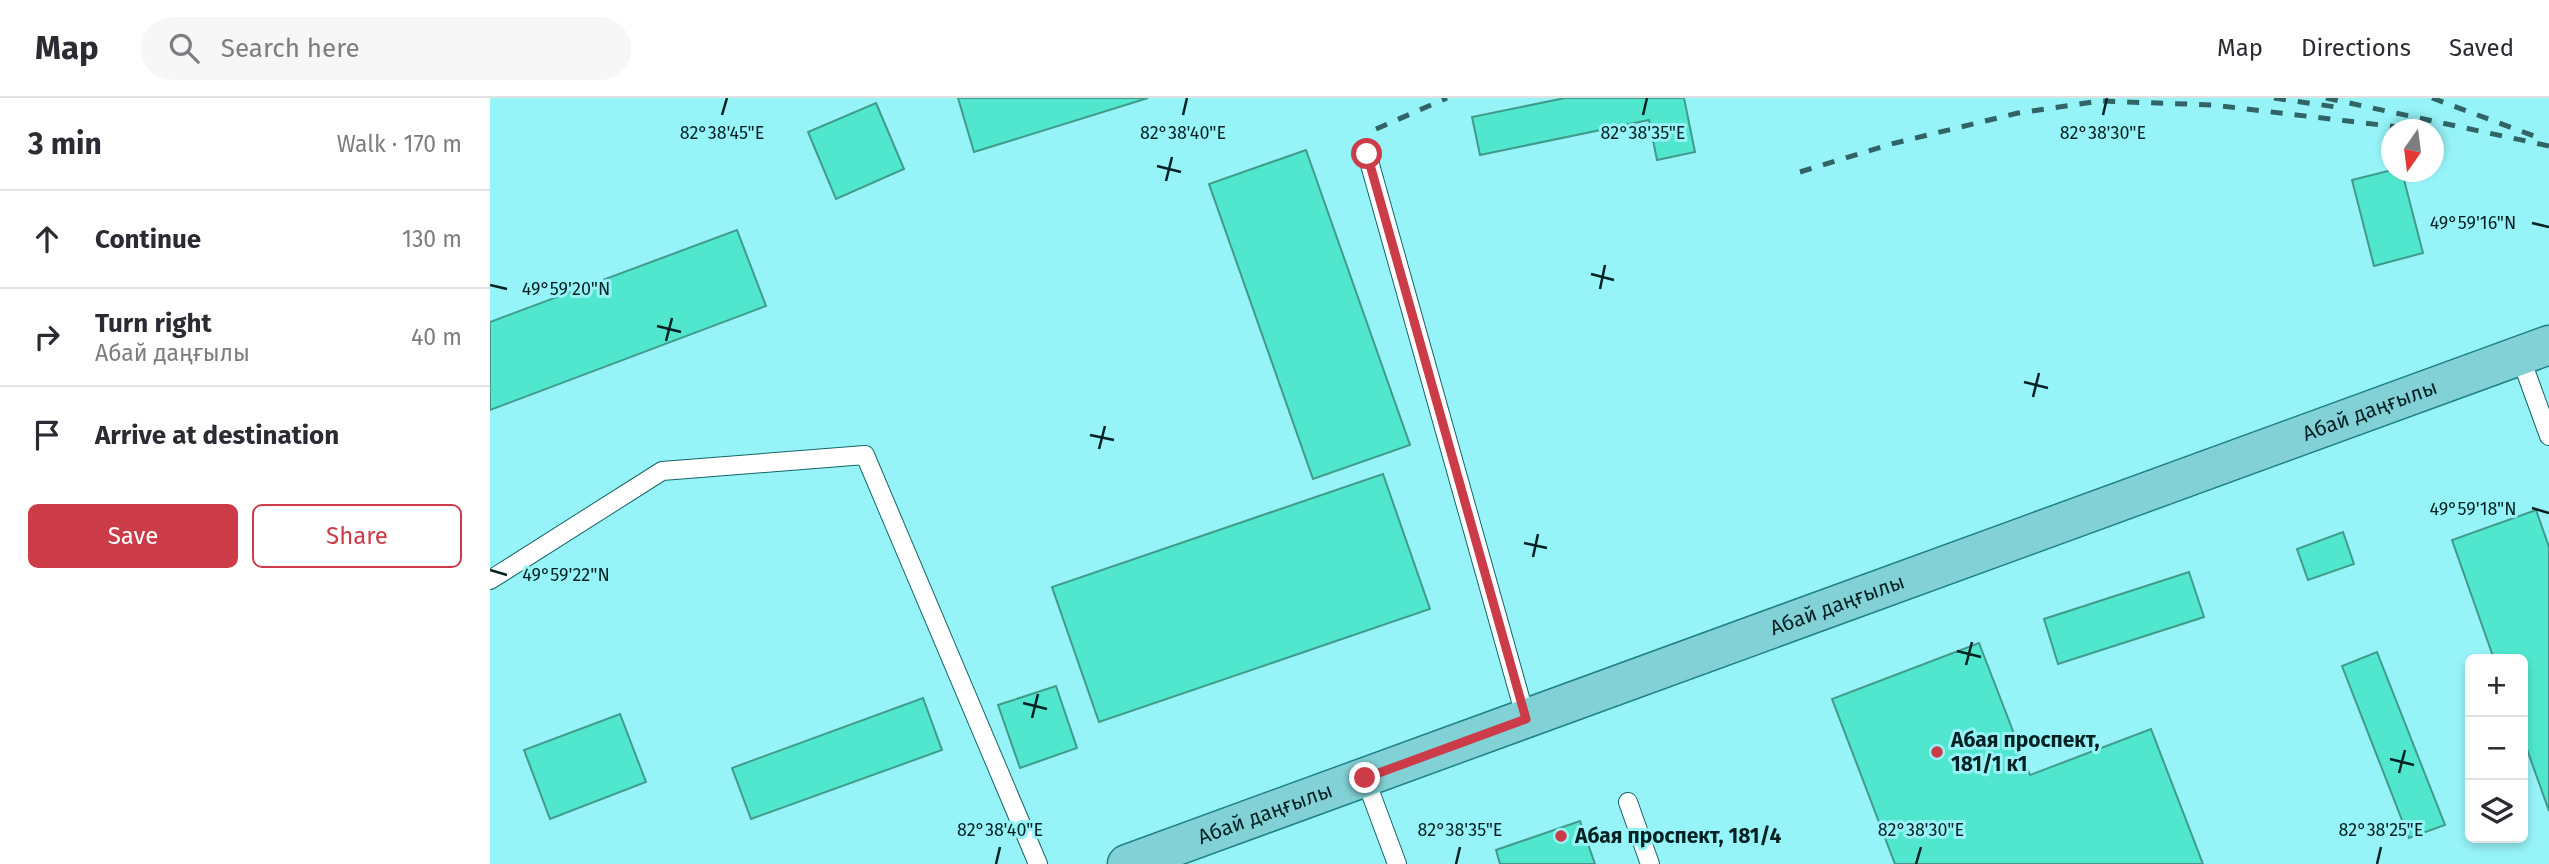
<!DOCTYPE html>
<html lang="en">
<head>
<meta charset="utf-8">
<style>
	:root { --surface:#fff; --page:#f7f7f7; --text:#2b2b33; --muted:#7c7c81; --line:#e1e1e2; --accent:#cb3b48 }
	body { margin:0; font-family:"Fira Sans",sans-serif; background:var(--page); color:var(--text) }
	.controls { position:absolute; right:21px; bottom:21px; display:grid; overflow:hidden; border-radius:10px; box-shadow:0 4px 10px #0003 }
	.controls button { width:63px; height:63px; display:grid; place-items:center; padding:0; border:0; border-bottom:2px solid var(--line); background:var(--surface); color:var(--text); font:35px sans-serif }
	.compass { position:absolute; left:1891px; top:21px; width:63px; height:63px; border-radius:50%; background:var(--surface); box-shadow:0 4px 10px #0003; rotate:194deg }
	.stop { position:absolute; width:21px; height:21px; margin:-16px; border:5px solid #cb3b48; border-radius:50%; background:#fff }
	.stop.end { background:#cb3b48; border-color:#fff; box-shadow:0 2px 7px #0008 }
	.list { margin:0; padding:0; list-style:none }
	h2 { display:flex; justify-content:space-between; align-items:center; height:91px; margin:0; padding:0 28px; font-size:30px }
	h2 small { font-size:23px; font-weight:400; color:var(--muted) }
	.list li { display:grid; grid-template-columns:46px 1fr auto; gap:21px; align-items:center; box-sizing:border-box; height:98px; padding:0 28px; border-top:2px solid var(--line) }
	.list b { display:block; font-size:26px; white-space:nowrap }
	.list p { margin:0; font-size:23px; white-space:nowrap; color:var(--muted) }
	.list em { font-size:23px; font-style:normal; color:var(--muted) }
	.actions { display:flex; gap:14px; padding:21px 28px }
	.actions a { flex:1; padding:16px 0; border:2px solid var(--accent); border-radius:10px; text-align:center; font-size:24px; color:var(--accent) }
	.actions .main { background:var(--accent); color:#fff }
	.icon { flex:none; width:38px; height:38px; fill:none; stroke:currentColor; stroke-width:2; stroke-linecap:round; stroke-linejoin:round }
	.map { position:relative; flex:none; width:2059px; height:766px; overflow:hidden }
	header { display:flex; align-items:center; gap:42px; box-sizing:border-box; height:98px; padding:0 35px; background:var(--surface); border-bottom:2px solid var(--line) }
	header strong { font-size:33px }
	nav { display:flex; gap:38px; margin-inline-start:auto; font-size:24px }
	.search { width:490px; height:63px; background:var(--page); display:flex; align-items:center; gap:18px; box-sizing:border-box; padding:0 24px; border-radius:38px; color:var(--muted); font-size:26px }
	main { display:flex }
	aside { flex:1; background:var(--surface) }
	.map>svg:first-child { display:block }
	.building { fill:#50e7ce; stroke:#409b8b; stroke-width:2 }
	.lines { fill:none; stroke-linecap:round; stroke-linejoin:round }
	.service-casing { stroke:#166468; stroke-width:20 }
	.primary-casing { stroke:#1f8085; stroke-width:41 }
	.service { stroke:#fff; stroke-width:18 }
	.primary { stroke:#82d1d6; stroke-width:38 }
	.rail { stroke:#316466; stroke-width:5; stroke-dasharray:12 12; stroke-linecap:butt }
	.route { stroke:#cb3b48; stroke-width:9 }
	.ticks { fill:none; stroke:#022122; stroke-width:2.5 }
	.poi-dot { fill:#cb3b48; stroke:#96f4f9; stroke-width:2.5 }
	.labels { text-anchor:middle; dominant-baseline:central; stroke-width:6; stroke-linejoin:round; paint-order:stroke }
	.street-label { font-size:21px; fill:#022122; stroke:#96f4f9 }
	.poi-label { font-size:21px; font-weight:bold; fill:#022122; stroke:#96f4f9; text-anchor:start }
	.ticks-label { font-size:18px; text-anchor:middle; fill:#022122; stroke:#96f4f9; stroke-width:6; stroke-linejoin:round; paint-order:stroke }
</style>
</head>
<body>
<header>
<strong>Map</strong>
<div class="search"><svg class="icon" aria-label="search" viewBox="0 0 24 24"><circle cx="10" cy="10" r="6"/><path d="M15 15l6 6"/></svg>Search here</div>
<nav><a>Map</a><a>Directions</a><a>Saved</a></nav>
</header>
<main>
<aside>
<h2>3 min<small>Walk · 170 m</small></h2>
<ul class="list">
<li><svg class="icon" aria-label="ahead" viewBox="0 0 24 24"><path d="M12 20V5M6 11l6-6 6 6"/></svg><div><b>Continue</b></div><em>130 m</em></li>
<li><svg class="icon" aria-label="right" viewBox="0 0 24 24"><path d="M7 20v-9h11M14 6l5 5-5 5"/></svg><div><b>Turn right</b><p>Абай даңғылы</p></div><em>40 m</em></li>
<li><svg class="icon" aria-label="arrive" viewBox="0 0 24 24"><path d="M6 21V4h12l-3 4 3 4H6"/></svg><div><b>Arrive at destination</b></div></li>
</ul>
<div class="actions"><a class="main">Save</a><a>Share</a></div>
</aside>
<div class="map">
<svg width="2059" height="766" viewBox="0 0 2059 766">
	<rect width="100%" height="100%" fill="#96f4f9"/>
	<g class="building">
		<path d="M468,0H658L484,54Z"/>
		<path d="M1075,0H1194L1205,54L1167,62L1159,22L990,57L982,19Z"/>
		<path d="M386,5L414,71L346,101L318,34Z"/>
		<path d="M816,52L920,347L823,381L719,86Z"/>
		<path d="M1902,72L1912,74L1933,155L1884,168L1862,82Z"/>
		<path d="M247,132L276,208L0,312V224Z"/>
		<path d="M893,376L940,511L609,624L562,489Z"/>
		<path d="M2046,412L2059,449V713L2033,640V561H2004L1962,442Z"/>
		<path d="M1853,434L1864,466L1818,482L1807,451Z"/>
		<path d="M1699,474L1714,519L1568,566L1554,521Z"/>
		<path d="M1489,545L1540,677L1661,631L1713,766H1405L1342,601Z"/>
		<path d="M1887,554L1955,727L1919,740L1852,568Z"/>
		<path d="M566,588L587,650L530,670L508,607Z"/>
		<path d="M433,600L452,652L261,721L242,670Z"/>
		<path d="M130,616L156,684L60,721L34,652Z"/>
		<path d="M1090,723L1105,766H1010L1006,752Z"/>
	</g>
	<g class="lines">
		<defs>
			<g id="service">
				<path d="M877,56L1036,621"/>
				<path d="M2030,258L2059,338"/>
				<path d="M0,482L172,373L375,357L548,766"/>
				<path d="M875,680L907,766"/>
				<path d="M1138,704L1160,766"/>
			</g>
			<g id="primary">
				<path id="s1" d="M637,766L2059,247"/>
			</g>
		</defs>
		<use href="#service" class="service-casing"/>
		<use href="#primary" class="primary-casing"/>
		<use href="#service" class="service"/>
		<use href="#primary" class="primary"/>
		<g class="rail">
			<path d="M1784,0L1846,9"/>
			<path d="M1836,0L2059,48"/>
			<path d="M1942,0L2044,38"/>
			<path d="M886,31L957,0"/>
			<path d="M1310,74L1401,46L1528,15L1610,3L1723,7L1933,32"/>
		</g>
	</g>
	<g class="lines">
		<path class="route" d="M875,680L1036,621L877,56"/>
	</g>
	<path class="ticks" d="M232,17L237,0M693,17L697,0M1153,17L1157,0M1613,17L1617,0M667,68L691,74M676,83L682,59M2042,125L2059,129M1101,176L1124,182M0,187L17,191M1110,191L1115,167M167,228L191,234M176,243L182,220M1534,284L1558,290M1543,299L1549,275M600,337L624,342M609,351L615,328M2042,410L2059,415M1034,445L1057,450M1043,459L1048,436M0,472L17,477M1467,553L1491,559M1476,567L1482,544M533,605L557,611M542,620L548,596M1900,661L1924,667M1909,675L1915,652M506,766L510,749M966,766L970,749M1426,766L1431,749M1887,766L1891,749"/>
	<g class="poi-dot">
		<circle cx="1447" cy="654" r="7"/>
		<circle cx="1071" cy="738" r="7"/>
	</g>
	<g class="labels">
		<g class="street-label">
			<text stroke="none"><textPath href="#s1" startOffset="1323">Абай даңғылы</textPath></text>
			<text stroke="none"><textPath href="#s1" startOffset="756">Абай даңғылы</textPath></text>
			<text stroke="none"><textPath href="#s1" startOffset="147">Абай даңғылы</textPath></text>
		</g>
		<g class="poi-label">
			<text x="1461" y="642">Абая проспект,<tspan x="1461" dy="24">181/1 к1</tspan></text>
			<text x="1085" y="738">Абая проспект, 181/4</text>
		</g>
	</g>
	<g class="ticks-label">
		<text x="232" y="41">82°38'45"E</text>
		<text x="693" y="41">82°38'40"E</text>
		<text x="1153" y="41">82°38'35"E</text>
		<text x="1613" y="41">82°38'30"E</text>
		<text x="1983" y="131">49°59'16"N</text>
		<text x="76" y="197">49°59'20"N</text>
		<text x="1983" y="417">49°59'18"N</text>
		<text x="76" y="483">49°59'22"N</text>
		<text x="510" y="738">82°38'40"E</text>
		<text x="970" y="738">82°38'35"E</text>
		<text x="1431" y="738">82°38'30"E</text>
		<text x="1891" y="738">82°38'25"E</text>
	</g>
</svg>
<div class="controls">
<button>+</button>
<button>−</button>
<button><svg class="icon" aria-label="layers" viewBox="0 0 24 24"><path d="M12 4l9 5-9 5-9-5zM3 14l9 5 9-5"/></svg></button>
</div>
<svg class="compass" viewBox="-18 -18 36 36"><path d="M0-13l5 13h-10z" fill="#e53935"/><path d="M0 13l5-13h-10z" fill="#7c7c81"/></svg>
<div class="stop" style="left:877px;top:56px"></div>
<div class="stop end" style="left:875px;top:680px"></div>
</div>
</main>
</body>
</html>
